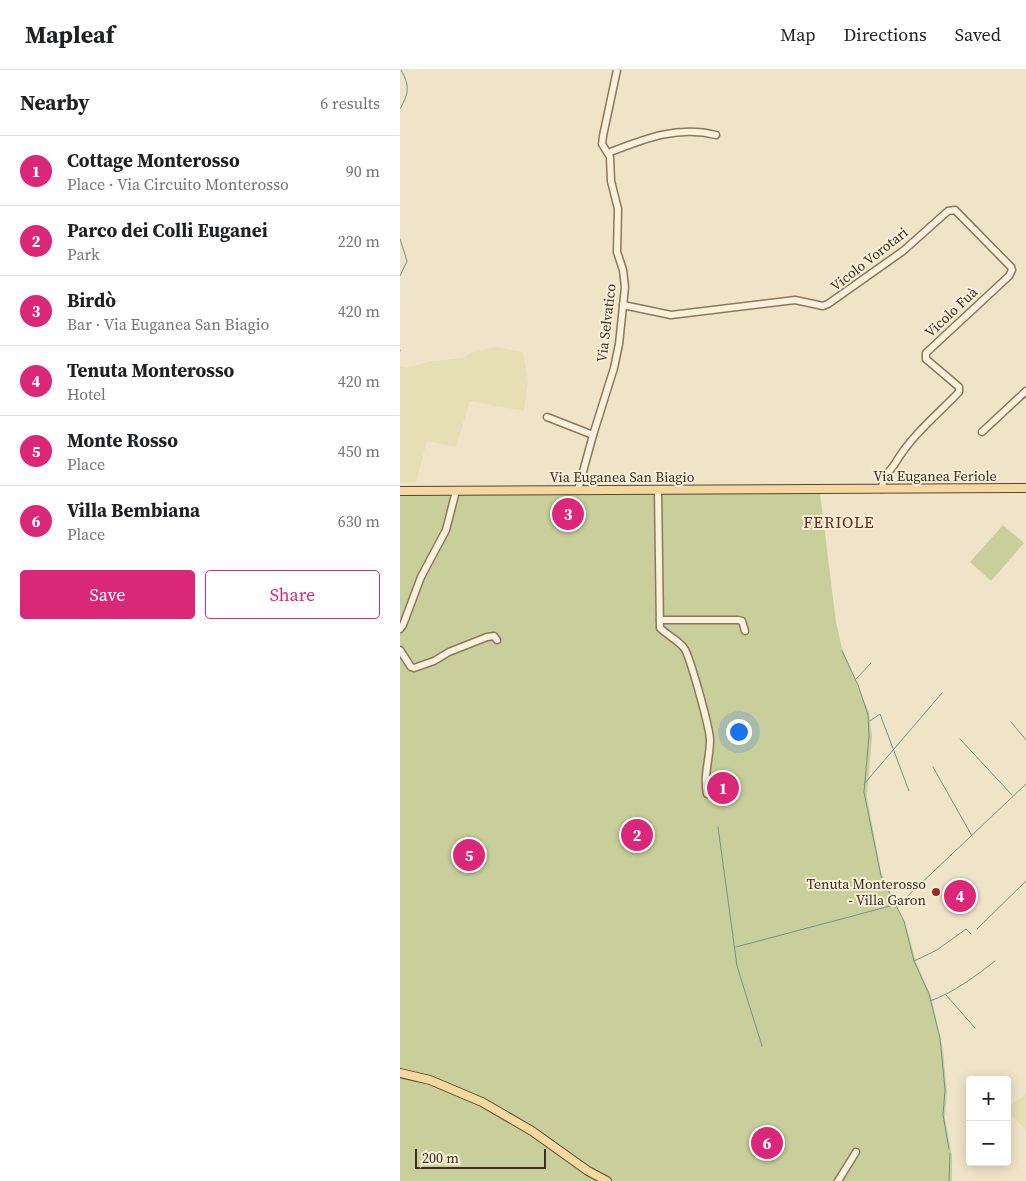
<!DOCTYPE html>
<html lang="en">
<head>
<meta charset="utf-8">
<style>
	:root { --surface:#fff; --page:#f2f2f2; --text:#202124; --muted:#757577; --line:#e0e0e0; --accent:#db2777 }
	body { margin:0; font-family:"Source Serif 4",serif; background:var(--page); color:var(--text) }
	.controls { position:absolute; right:15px; bottom:15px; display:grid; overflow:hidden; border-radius:5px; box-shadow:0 2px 12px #0003 }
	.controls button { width:45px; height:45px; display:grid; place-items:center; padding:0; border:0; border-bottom:1px solid var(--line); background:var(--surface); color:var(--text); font:25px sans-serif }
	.scale { position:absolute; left:15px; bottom:12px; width:131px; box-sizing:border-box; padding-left:5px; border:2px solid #3d2e20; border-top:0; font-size:14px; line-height:18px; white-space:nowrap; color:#3d2e20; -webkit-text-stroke:4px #f7eed8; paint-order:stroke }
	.you { position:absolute; left:338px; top:661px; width:18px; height:18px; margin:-12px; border:4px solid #fff; border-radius:50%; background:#1a73e8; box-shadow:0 0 0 8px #1a73e833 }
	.badge { display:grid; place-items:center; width:32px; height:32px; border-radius:50%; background:var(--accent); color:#fff; font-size:16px; font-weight:700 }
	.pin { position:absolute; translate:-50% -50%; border:2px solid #fff; box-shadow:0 1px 5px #0006 }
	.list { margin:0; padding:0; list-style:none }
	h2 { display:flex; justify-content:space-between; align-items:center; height:65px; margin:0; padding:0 20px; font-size:21px }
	h2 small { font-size:16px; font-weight:400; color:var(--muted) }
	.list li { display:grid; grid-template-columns:32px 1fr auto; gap:15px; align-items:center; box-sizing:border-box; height:70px; padding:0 20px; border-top:1px solid var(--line) }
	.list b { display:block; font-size:19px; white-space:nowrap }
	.list p { margin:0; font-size:16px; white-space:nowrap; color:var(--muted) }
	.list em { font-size:16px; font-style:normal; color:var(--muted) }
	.actions { display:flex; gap:10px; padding:15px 20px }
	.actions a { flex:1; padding:11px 0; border:1px solid var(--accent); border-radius:5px; text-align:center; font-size:18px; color:var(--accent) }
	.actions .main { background:var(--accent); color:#fff }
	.map { position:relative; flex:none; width:626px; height:1111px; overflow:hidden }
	header { display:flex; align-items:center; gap:30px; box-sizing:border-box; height:70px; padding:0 25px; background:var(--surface); border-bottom:1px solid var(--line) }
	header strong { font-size:24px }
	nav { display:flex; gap:28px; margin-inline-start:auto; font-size:18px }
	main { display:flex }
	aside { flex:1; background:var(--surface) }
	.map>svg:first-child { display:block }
	.farmland { fill:#e6deb5 }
	.green { fill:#c9cf9b }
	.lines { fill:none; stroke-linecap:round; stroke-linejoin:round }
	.stream { stroke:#6f938a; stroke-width:1 }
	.minor-casing { stroke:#8d765c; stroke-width:9 }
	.major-casing { stroke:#5b4430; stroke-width:10 }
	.minor { stroke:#faf1dc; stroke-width:6 }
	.major { stroke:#f3d9a0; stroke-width:8 }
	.poi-dot { fill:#9e2a2b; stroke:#f7eed8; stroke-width:2 }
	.labels { text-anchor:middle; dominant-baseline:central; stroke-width:4; stroke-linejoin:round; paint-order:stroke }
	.street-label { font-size:14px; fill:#3d2e20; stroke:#f7eed8 }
	.poi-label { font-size:14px; fill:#3d2e20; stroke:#f7eed8; text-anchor:end }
	.quarter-label { font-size:16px; letter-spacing:1px; fill:#6b2e1e; stroke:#f7eed8 }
</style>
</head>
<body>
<header>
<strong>Mapleaf</strong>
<nav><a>Map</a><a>Directions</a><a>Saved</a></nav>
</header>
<main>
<aside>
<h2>Nearby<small>6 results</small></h2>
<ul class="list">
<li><span class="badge">1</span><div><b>Cottage Monterosso</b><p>Place · Via Circuito Monterosso</p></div><em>90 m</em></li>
<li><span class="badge">2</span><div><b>Parco dei Colli Euganei</b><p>Park</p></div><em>220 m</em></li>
<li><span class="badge">3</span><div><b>Birdò</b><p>Bar · Via Euganea San Biagio</p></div><em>420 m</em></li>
<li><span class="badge">4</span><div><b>Tenuta Monterosso</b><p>Hotel</p></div><em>420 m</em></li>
<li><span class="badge">5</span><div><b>Monte Rosso</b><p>Place</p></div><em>450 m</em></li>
<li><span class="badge">6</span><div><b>Villa Bembiana</b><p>Place</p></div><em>630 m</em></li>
</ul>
<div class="actions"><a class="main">Save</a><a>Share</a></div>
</aside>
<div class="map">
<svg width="626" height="1111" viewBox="0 0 626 1111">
	<rect width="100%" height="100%" fill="#f0e4c8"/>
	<g class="farmland">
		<path d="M96,277L123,282L128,311L124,341L70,331L56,377L27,371L16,412H0V297L6,298L33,291L63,288L75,281Z"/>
		<path d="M626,1024V1060L607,1041V1038Z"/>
	</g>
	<g class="green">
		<path d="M419,415L436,552L442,578L469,642L472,667L467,727L481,802L507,859L516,892L531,926L543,980L547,1021L545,1048L552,1086V1111H0V419Z"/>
		<path d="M603,455L624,473L591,511L570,492Z"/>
	</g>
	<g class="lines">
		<g class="stream">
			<path d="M0,39C9,23 10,16 1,0"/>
			<path d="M0,169L7,191L0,206"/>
			<path d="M0,280V281"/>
			<path d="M442,581L458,615L468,645L469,666L464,722L481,806L504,851L514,891L529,924L540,968L545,1020L543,1045L549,1079"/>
			<path d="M456,609L471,593"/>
			<path d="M470,651L480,644L509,721"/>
			<path d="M611,652L626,670"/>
			<path d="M560,669L612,725"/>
			<path d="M533,697L572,766"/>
			<path d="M464,714L542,623"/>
			<path d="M318,757L337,896L362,976"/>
			<path d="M496,837L626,714"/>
			<path d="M577,859L626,811"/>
			<path d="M336,877L494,835"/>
			<path d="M514,891L537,880L566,859L571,864"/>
			<path d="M546,925L575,958"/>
			<path d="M530,931C553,923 576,906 595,891"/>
			<path d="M549,1111L550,1083"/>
		</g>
		<defs>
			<g id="minor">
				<path d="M208,83C244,69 278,55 316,65"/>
				<path d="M223,235L271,245L395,230L423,236L428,234L503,181L548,141L555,140L611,197L612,200L609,206L526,283V289L559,317V322C538,344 512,365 496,392C489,404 483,403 482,419"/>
				<path d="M147,347L193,365"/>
				<path d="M582,362L626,321"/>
				<path d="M178,420L193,365L214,298L219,274L225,217L223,200L217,182L218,139L211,111L210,87L202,74L203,66L217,0"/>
				<path d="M258,420L260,558C267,565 278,570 284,578C290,586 310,659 310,670C310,689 303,705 307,724"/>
				<path d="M260,550H338L342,551L345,561"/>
				<path d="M0,559L3,555L21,507L46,460L56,421"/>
				<path d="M0,580L11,597L14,598L34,591L49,582L87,567L94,566L97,570"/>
				<path d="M438,1111L456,1082"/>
			</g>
			<g id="major">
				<path d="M0,421L626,418"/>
				<path d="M0,1003L30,1010L82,1032L132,1061L188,1101L207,1111"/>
			</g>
		</defs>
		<use href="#minor" class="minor-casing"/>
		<use href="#major" class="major-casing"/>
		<use href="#minor" class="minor"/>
		<use href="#major" class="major"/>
	</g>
	<circle class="poi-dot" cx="536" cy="822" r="5"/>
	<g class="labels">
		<g class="street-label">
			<text transform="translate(469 189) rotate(-38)">Vicolo Vorotari</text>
			<text transform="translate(551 242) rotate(-43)">Vicolo Fuà</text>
			<text transform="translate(206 253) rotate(-83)">Via Selvatico</text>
			<text x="535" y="406">Via Euganea Feriole</text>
			<text x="222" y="407">Via Euganea San Biagio</text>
		</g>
		<g class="poi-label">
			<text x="526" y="814">Tenuta Monterosso<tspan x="526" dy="16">- Villa Garon</tspan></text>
		</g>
		<g class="quarter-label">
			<text x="439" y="452">FERIOLE</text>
		</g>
	</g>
</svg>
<div class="controls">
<button>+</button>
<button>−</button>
</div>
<div class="scale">200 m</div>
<div class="you"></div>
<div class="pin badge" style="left:323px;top:718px">1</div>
<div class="pin badge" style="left:237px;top:765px">2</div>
<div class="pin badge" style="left:168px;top:444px">3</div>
<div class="pin badge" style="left:560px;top:826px">4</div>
<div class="pin badge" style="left:69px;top:785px">5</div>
<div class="pin badge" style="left:367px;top:1073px">6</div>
</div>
</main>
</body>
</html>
